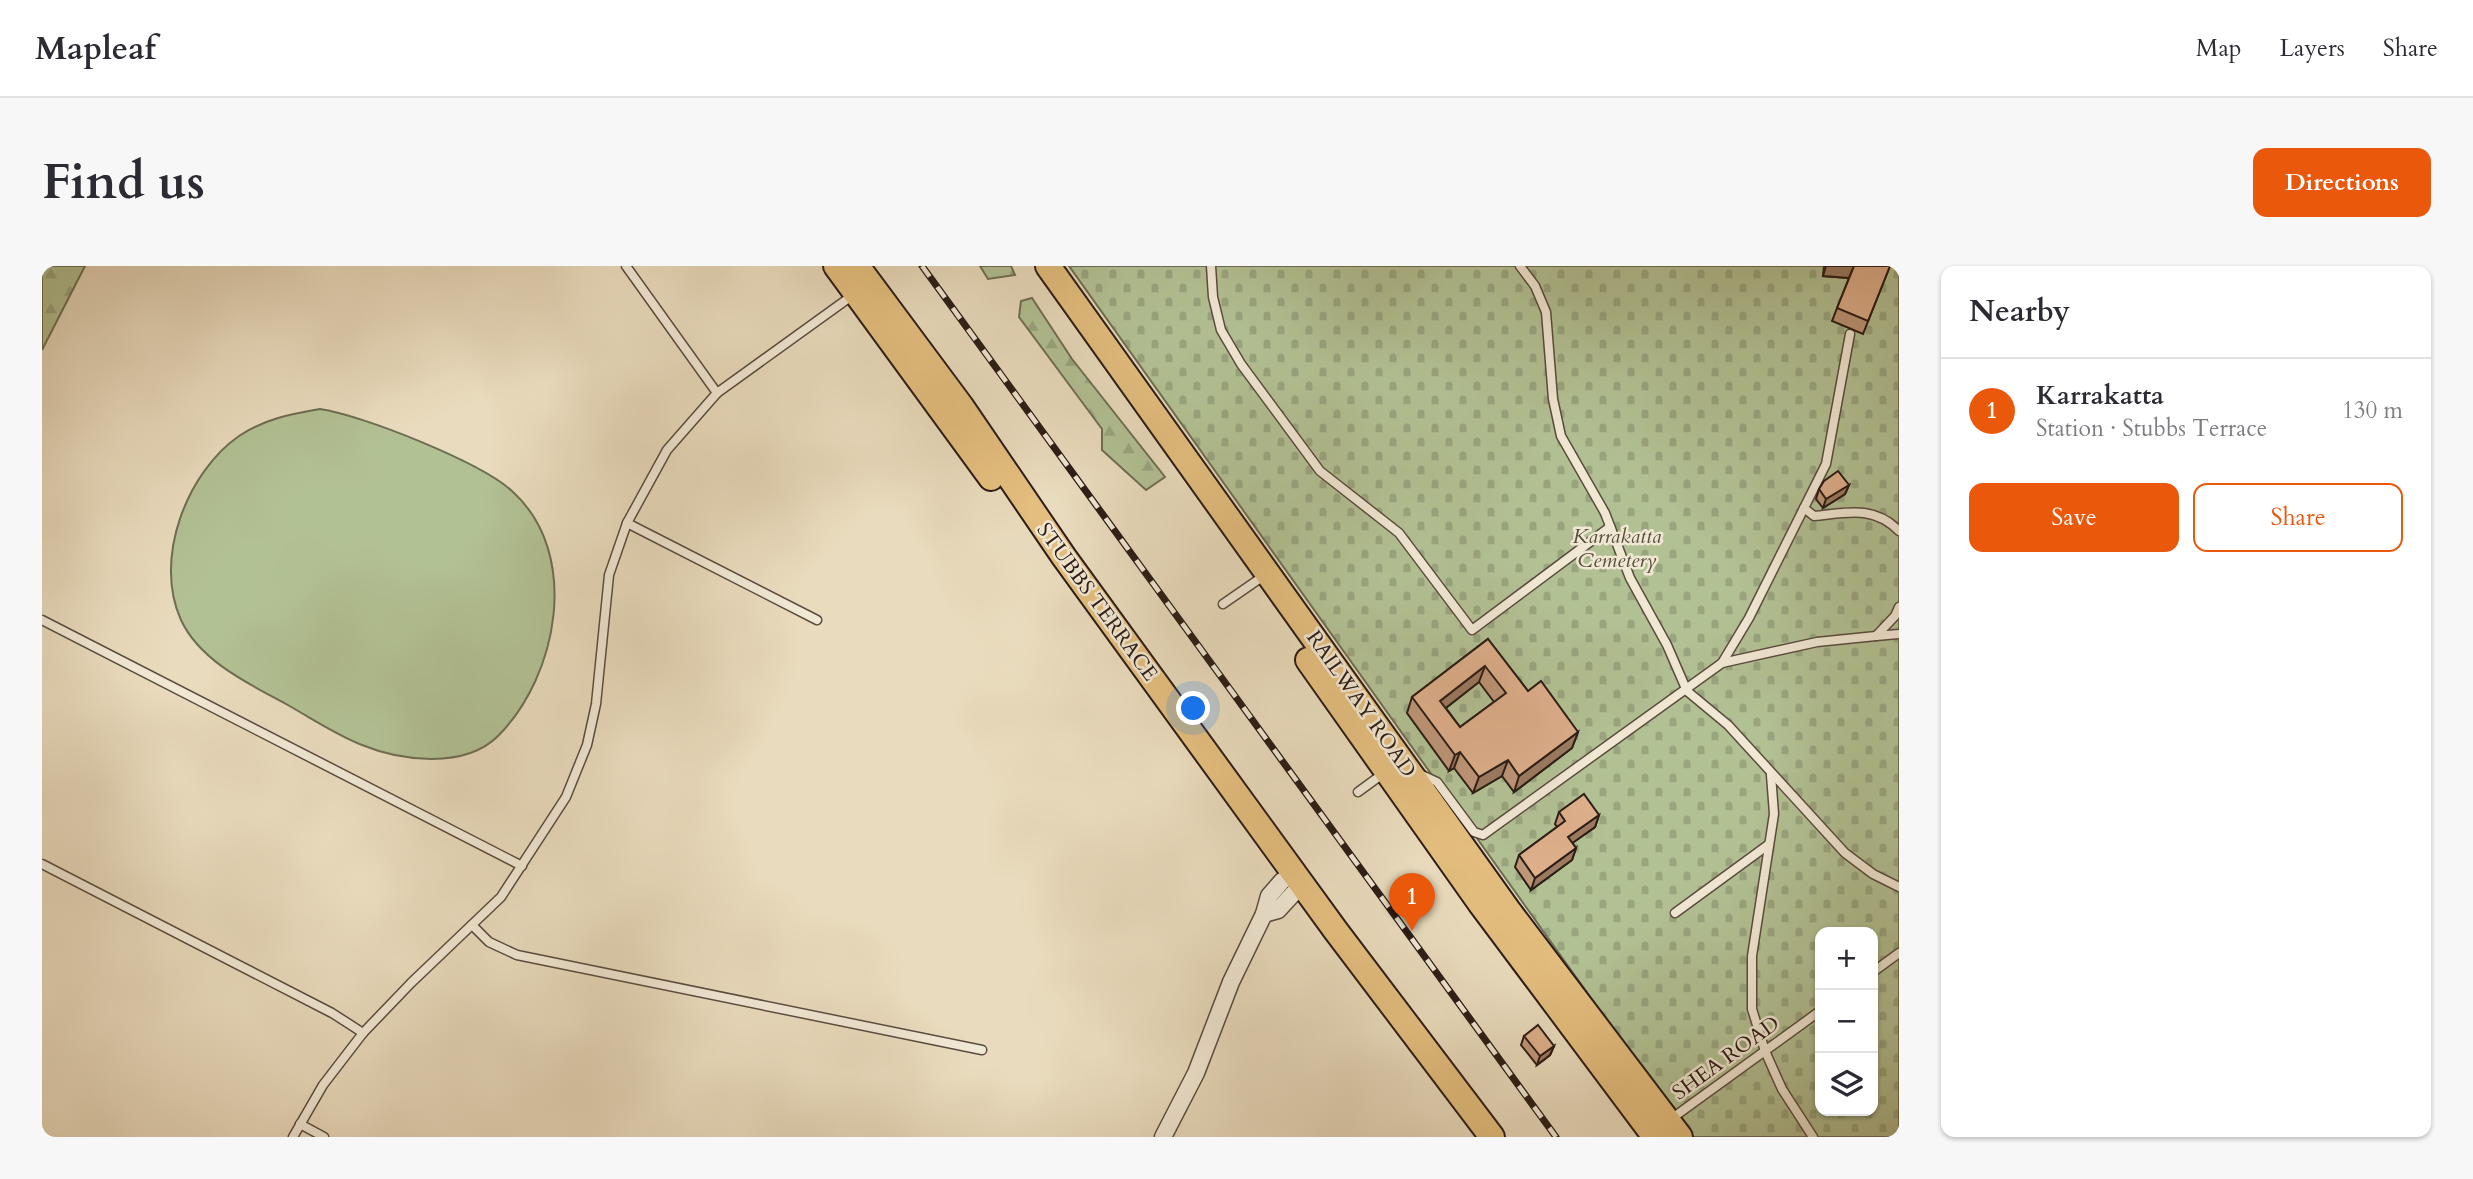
<!DOCTYPE html>
<html lang="en">
<head>
<meta charset="utf-8">
<style>
	:root { --surface:#fff; --page:#f7f7f7; --text:#2b2b33; --muted:#7c7c81; --line:#e1e1e2; --accent:#ea580c }
	body { margin:0; font-family:Cardo,serif; background:var(--page); color:var(--text) }
	.controls { position:absolute; right:21px; bottom:21px; display:grid; overflow:hidden; border-radius:14px; box-shadow:0 2px 5px #0004 }
	.controls button { width:63px; height:63px; display:grid; place-items:center; padding:0; border:0; border-bottom:2px solid var(--line); background:var(--surface); color:var(--text); font:35px sans-serif }
	.you { position:absolute; left:1152px; top:443px; width:24px; height:24px; margin:-18px; border:5px solid #fff; border-radius:50%; background:#1a73e8; box-shadow:0 0 0 10px #1a73e833 }
	.badge { display:grid; place-items:center; width:46px; height:46px; border-radius:50%; background:var(--accent); color:#fff; font-size:23px; font-weight:700 }
	.pin { position:absolute; translate:-50% -58px; filter:drop-shadow(0 2px 4px #0008) }
	.pin::after { content:''; position:absolute; top:37px; width:24px; height:21px; background:inherit; clip-path:polygon(0 0,100% 0,50% 100%) }
	.list { margin:0; padding:0; list-style:none }
	h2 { display:flex; justify-content:space-between; align-items:center; height:91px; margin:0; padding:0 28px; font-size:30px }
	h2 small { font-size:23px; font-weight:400; color:var(--muted) }
	.list li { display:grid; grid-template-columns:46px 1fr auto; gap:21px; align-items:center; box-sizing:border-box; height:105px; padding:0 28px; border-top:2px solid var(--line) }
	.list b { display:block; font-size:26px; white-space:nowrap }
	.list p { margin:0; font-size:23px; white-space:nowrap; color:var(--muted) }
	.list em { font-size:23px; font-style:normal; color:var(--muted) }
	.actions { display:flex; gap:14px; padding:21px 28px }
	.actions a { flex:1; padding:16px 0; border:2px solid var(--accent); border-radius:14px; text-align:center; font-size:24px; color:var(--accent) }
	.actions .main { background:var(--accent); color:#fff }
	.icon { flex:none; width:38px; height:38px; fill:none; stroke:currentColor; stroke-width:2; stroke-linecap:round; stroke-linejoin:round }
	.map { position:relative; flex:none; width:1857px; height:871px; overflow:hidden; border-radius:14px }
	header { display:flex; align-items:center; gap:42px; box-sizing:border-box; height:98px; padding:0 35px; background:var(--surface); border-bottom:2px solid var(--line) }
	header strong { font-size:33px }
	nav { display:flex; gap:38px; margin-inline-start:auto; font-size:24px }
	.intro { display:flex; align-items:center; justify-content:space-between; box-sizing:border-box; height:168px; padding:0 42px }
	h1 { margin:0; font-size:49px }
	.button { padding:18px 32px; border-radius:14px; background:var(--accent); color:#fff; font-size:24px; font-weight:700 }
	main { display:flex; gap:42px; padding:0 42px }
	aside { flex:1; background:var(--surface); border-radius:14px; box-shadow:0 2px 5px #0004 }
	.map>svg:first-child { display:block }
	.forest { fill:url(#forest-firs); stroke:#6e6e54; stroke-width:2 }
	.cemetery { fill:url(#cemetery-stones); stroke:#6e6e54; stroke-width:2; fill-rule:evenodd }
	.garden { fill:#b2c194; stroke:#6e6e54; stroke-width:2 }
	.lines { fill:none; stroke-linecap:round; stroke-linejoin:round }
	.service-casing { stroke:#5a4c3f; stroke-width:11 }
	.minor-casing { stroke:#5a4c3f; stroke-width:19 }
	.primary-casing { stroke:#2b1c15; stroke-width:28 }
	.service { stroke:#f1e8d4; stroke-width:8 }
	.minor { stroke:#f1e8d4; stroke-width:16 }
	.primary { stroke:#e4be7e; stroke-width:24 }
	.rail-casing { stroke:#2b1c15; stroke-width:7 }
	.rail { stroke:#f1e8d4; stroke-width:4.5; stroke-dasharray:13; stroke-linecap:butt }
	.wall { fill:#be9678; stroke:#2b1c15; stroke-width:2; fill-rule:evenodd }
	.shaded-wall { fill:#9b7a61; stroke:#2b1c15; stroke-width:2 }
	.building { fill:#ddaf8b; stroke:#2b1c15; stroke-width:2; fill-rule:evenodd }
	.labels { text-anchor:middle; dominant-baseline:central; stroke-width:5; stroke-linejoin:round; paint-order:stroke }
	.park-label { font-size:21px; font-style:italic; fill:#544e3b; stroke:#f1e8d4 }
	.street-label { font-size:21px; fill:#2b1c15; stroke:#f1e8d4 }
</style>
</head>
<body>
<header>
<strong>Mapleaf</strong>
<nav><a>Map</a><a>Layers</a><a>Share</a></nav>
</header>
<div class="intro"><h1>Find us</h1><a class="button">Directions</a></div>
<main>
<div class="map">
<svg width="1857" height="871" viewBox="0 0 1857 871">
	<defs>
		<pattern id="forest-firs" width="22" height="20" patternUnits="userSpaceOnUse" patternTransform="scale(1.75)"><rect width="22" height="20" fill="#b2c194"/><path d="M5 1l3.5 6h-7zM16 11l3.5 6h-7z" fill="#99a57f"/></pattern>
		<pattern id="cemetery-stones" width="16" height="16" patternUnits="userSpaceOnUse" patternTransform="scale(1.75)"><rect width="16" height="16" fill="#b2c194"/><path d="M2 7V4a2 2 0 0 1 4 0v3zM10 15v-3a2 2 0 0 1 4 0v3z" fill="#99a57f"/></pattern>
	</defs>
	<rect width="100%" height="100%" fill="#e9dbbd"/>
	<filter id="stains"><feTurbulence type="fractalNoise" baseFrequency=".00286" numOctaves="4"/><feColorMatrix values="0 0 0 0 .2 0 0 0 0 .09 0 0 0 0 .02 0 0 0 .5 -.17"/></filter>
	<radialGradient id="worn" r=".72"><stop offset=".6" stop-color="#630" stop-opacity="0"/><stop offset="1" stop-color="#630" stop-opacity=".3"/></radialGradient>
	<g class="forest">
		<path d="M0,0H43L0,84Z"/>
		<path d="M938,0H969L973,9L946,13Z"/>
		<path d="M990,32L1030,93L1123,211L1104,224L1060,184V163L977,51L979,35Z"/>
	</g>
	<path class="cemetery" d="M1027,0H1857V871H1648ZM1778,666H1831V845H1778Z"/>
	<path class="garden" d="M278,143C320,149 441,197 471,226C539,288 516,410 456,470C423,503 359,495 320,479C294,469 269,452 244,438C207,418 158,395 139,354C111,293 145,206 197,170C222,153 249,148 278,143Z"/>
	<g class="lines">
		<defs>
			<g id="service">
				<path d="M584,0L675,127"/>
				<path d="M1169,0L1171,31L1179,64L1199,98L1278,205L1357,267L1430,364L1568,261"/>
				<path d="M1478,0L1493,20L1504,46L1511,133L1519,170L1563,247L1588,312L1625,379L1645,425L1686,459L1803,587L1831,608L1857,621"/>
				<path d="M1762,242L1772,250C1805,247 1832,239 1857,265"/>
				<path d="M585,257L775,354"/>
				<path d="M1181,338L1223,309"/>
				<path d="M0,354L480,600"/>
				<path d="M1834,370L1857,368"/>
				<path d="M1680,397L1707,352L1784,198L1808,68"/>
				<path d="M1380,509L1395,516L1432,566L1441,569L1680,397L1775,376L1834,370L1853,350L1857,341"/>
				<path d="M1729,509L1732,548L1710,690V743L1723,785L1740,823L1771,871"/>
				<path d="M1316,526L1342,507"/>
				<path d="M0,598L290,747L321,767"/>
				<path d="M1633,647L1726,579"/>
				<path d="M430,659L447,676L475,689L940,784"/>
				<path d="M1831,706L1857,687"/>
				<path d="M1629,853L1778,745"/>
				<path d="M258,858L282,871"/>
				<path d="M251,871L281,819L321,767L369,717L459,631L524,531L545,479L554,438L567,309L585,257L625,184L675,127L811,29"/>
			</g>
			<g id="minor">
				<path d="M1222,648L1236,644L1260,618"/>
				<path d="M1121,871L1154,807L1189,716L1222,648L1227,630L1240,615L1253,607"/>
			</g>
			<g id="primary">
				<path d="M794,0L949,212"/>
				<path d="M815,0L919,140L1022,291L1294,665L1450,871"/>
				<path d="M1006,0L1466,644L1638,871"/>
				<path d="M1266,394L1438,637L1613,871"/>
			</g>
		</defs>
		<use href="#service" class="service-casing"/>
		<use href="#minor" class="minor-casing"/>
		<use href="#primary" class="primary-casing"/>
		<use href="#service" class="service"/>
		<use href="#minor" class="minor"/>
		<use href="#primary" class="primary"/>
		<defs>
			<path id="rail" d="M880,0L1514,871"/>
		</defs>
		<use href="#rail" class="rail-casing"/>
		<use href="#rail" class="rail"/>
	</g>
	<g class="wall">
		<path d="M1782,0H1848L1821,68L1790,55L1807,12L1781,10Z"/>
		<path d="M1807,219L1803,228L1781,242L1774,233L1777,223Z"/>
		<path d="M1446,373L1486,425L1536,466L1530,482L1472,526L1460,510L1431,527L1412,502L1407,505L1365,447L1370,431ZM1437,416L1452,436L1418,461L1404,442Z"/>
		<path d="M1517,546L1557,549L1553,561L1530,577L1534,582L1530,594L1489,624L1473,601L1477,589L1515,561L1513,558Z"/>
		<path d="M1482,770L1512,780L1508,789L1495,799L1479,779Z"/>
	</g>
	<g class="shaded-wall">
		<path d="M1784,0H1812L1807,12L1781,10Z"/>
		<path d="M1807,219L1803,228L1781,242L1784,233Z"/>
		<path d="M1443,400L1437,416L1392,451L1398,435Z"/>
		<path d="M1536,466L1530,482L1472,526L1477,510Z"/>
		<path d="M1418,486L1412,502L1407,505L1413,489Z"/>
		<path d="M1466,494L1460,510L1431,527L1437,511Z"/>
		<path d="M1557,549L1553,561L1522,583L1526,571Z"/>
		<path d="M1534,582L1530,594L1489,624L1493,612Z"/>
		<path d="M1512,780L1508,789L1495,799L1498,790Z"/>
	</g>
	<g class="building">
		<path d="M1812,0H1848L1826,55L1795,42Z"/>
		<path d="M1796,205L1807,219L1784,233L1777,223L1782,215Z"/>
		<path d="M1446,373L1486,425L1499,415L1536,466L1477,510L1466,494L1437,511L1418,486L1413,489L1370,431ZM1443,400L1464,427L1418,461L1398,435Z"/>
		<path d="M1542,528L1557,549L1526,571L1534,582L1493,612L1477,589L1523,555L1517,546Z"/>
		<path d="M1496,759L1512,780L1498,790L1482,770Z"/>
	</g>
	<g class="labels">
		<g class="park-label">
			<text x="1575" y="270">Karrakatta<tspan x="1575" dy="24">Cemetery</tspan></text>
		</g>
		<g class="street-label">
			<text transform="translate(1055 336) rotate(54)">STUBBS TERRACE</text>
			<text transform="translate(1319 438) rotate(55)">RAILWAY ROAD</text>
			<text transform="translate(1684 792) rotate(-36)">SHEA ROAD</text>
		</g>
	</g>
	<rect width="100%" height="100%" filter="url(#stains)"/>
	<rect width="100%" height="100%" fill="url(#worn)"/>
</svg>
<div class="controls">
<button>+</button>
<button>−</button>
<button><svg class="icon" aria-label="layers" viewBox="0 0 24 24"><path d="M12 4l9 5-9 5-9-5zM3 14l9 5 9-5"/></svg></button>
</div>
<div class="you"></div>
<div class="pin badge" style="left:1370px;top:665px">1</div>
</div>
<aside>
<h2>Nearby<small></small></h2>
<ul class="list">
<li><span class="badge">1</span><div><b>Karrakatta</b><p>Station · Stubbs Terrace</p></div><em>130 m</em></li>
</ul>
<div class="actions"><a class="main">Save</a><a>Share</a></div>
</aside>
</main>
</body>
</html>
